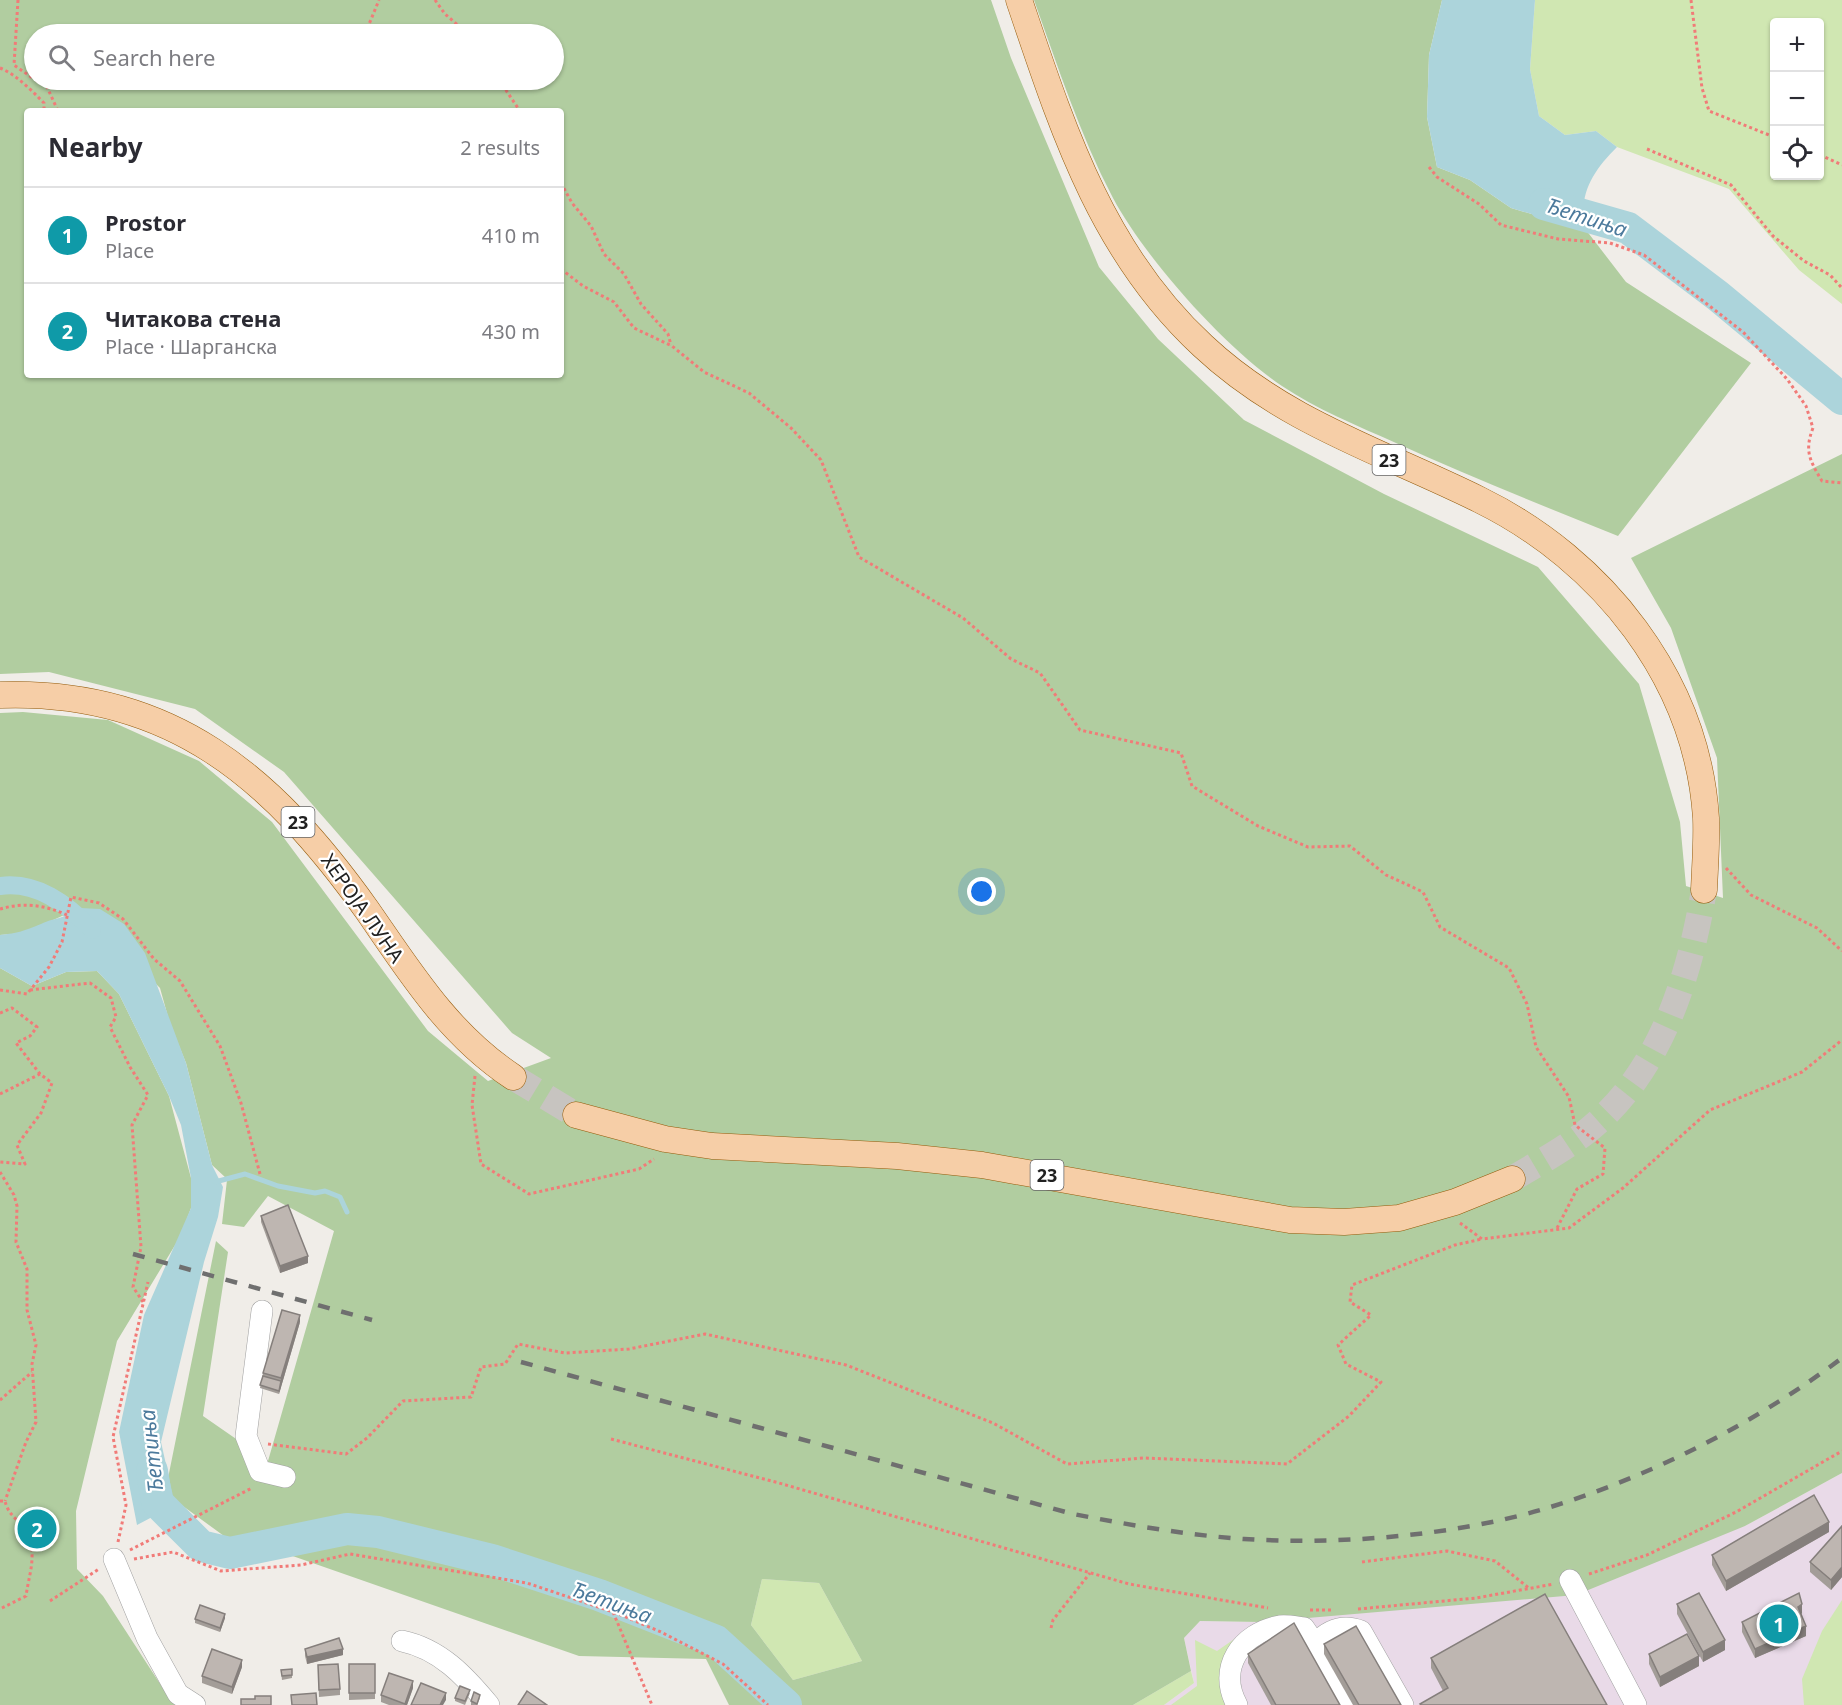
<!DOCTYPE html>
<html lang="en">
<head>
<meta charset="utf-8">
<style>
	:root { --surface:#fff; --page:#f7f7f7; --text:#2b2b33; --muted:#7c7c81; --line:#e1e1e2; --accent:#c40d1c }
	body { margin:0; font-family:"Noto Sans",sans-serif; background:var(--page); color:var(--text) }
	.controls { position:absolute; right:18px; top:18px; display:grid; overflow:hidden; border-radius:6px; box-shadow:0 2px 4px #0004 }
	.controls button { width:54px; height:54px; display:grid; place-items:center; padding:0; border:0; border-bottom:2px solid var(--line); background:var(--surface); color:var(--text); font:30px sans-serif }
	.you { position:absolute; left:982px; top:892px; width:21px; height:21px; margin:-15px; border:4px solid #fff; border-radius:50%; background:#1a73e8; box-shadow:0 0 0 9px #1a73e833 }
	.badge { display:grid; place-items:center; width:39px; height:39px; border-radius:50%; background:var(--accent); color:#fff; font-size:20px; font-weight:700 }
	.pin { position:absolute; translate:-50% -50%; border:3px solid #fff; box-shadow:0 2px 6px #0006 }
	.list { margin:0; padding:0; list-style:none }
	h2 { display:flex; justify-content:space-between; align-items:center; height:78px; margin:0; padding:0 24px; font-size:26px }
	h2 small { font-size:20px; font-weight:400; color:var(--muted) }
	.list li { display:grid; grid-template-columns:39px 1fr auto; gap:18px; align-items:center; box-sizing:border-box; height:96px; padding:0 24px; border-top:2px solid var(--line) }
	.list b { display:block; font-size:22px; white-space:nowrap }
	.list p { margin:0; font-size:20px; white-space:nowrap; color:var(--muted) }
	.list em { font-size:20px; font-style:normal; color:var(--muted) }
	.icon { flex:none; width:33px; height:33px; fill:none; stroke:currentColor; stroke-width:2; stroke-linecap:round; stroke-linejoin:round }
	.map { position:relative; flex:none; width:1842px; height:1705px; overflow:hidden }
	.search { position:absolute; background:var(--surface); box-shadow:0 2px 4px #0004; left:24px; top:24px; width:540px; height:66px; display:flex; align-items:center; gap:15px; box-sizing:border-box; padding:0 21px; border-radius:33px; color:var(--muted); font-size:22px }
	.panel { position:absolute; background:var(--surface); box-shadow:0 2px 4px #0004; left:24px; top:108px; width:540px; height:270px; border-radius:6px }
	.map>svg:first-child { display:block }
	.industrial { fill:#e9dae8 }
	.grass { fill:#d0e7b2; fill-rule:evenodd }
	.forest { fill:#b1cda0; fill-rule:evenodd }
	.water { fill:#acd4db }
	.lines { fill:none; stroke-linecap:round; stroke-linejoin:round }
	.stream { stroke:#acd4db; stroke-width:5 }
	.canal { stroke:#acd4db; stroke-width:18 }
	.river { stroke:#acd4db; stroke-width:32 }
	.major-tunnel { stroke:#c7c4c0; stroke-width:26; stroke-dasharray:26 13; stroke-linecap:butt }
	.minor-casing { stroke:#a2a2a2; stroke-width:22 }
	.major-casing { stroke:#945b0a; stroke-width:27 }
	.path { stroke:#f17b78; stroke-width:3; stroke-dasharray:3 3; stroke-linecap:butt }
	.minor { stroke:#fff; stroke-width:21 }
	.major { stroke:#f6cea7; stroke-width:26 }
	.rail { stroke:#6f6f6f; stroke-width:4.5; stroke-dasharray:12 12; stroke-linecap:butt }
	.wall { fill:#a39d98 }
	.shaded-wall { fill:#857f7c }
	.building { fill:#beb6b1; stroke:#857f7c; stroke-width:1.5 }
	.labels { text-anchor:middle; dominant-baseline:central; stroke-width:4.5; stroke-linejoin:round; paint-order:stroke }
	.shield { fill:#fff; stroke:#646464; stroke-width:1.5 }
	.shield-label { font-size:18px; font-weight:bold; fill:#212121 }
	.street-label { font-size:20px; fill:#212121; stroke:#fff }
	.water-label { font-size:21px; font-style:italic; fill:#4c7a9c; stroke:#fff }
</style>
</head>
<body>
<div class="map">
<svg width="1842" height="1705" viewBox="0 0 1842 1705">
	<rect width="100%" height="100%" fill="#f0ede8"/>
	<path class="industrial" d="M1842,1473V1705H1164L1194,1683L1184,1638L1200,1621L1262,1622L1745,1526Z"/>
	<g class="grass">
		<path d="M1535,0H1842V304L1799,270L1729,189L1617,147L1596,131L1565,135L1539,116L1530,69ZM1774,22H1820V176H1774Z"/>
		<path d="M762,1579L819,1583L862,1661L793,1680L751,1625Z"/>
		<path d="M1842,1600V1705H1804L1802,1679L1822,1631Z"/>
		<path d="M1243,1633L1231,1705H1171L1197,1686L1195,1640L1217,1651Z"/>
		<path d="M1191,1671L1194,1683L1164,1705H1133Z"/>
	</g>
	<g class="forest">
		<path d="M0,0H991L1011,58L1099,267L1158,339L1244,420L1384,494L1538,567L1639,684L1680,822L1686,886L1723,898L1717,758L1671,628L1631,558L1842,454V1473L1745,1526L1576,1595L1261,1622L1200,1621L1184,1638L1191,1671L1133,1705H729L706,1659L579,1656L264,1546L224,1536L165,1493L216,1241L228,1252L203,1416L268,1461L334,1231L268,1196L244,1227L222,1224L227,1180L239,1175L226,1178L212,1165L186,1063L170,1024L160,988L80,908L24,933L0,935V713L23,712L108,720L199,761L272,822L428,1031L488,1081L551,1058L512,1033L284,772L195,709L49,672L0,674ZM34,34H554V80H34ZM27,111H561V375H27ZM762,1579L819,1583L862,1661L793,1680L751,1625Z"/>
		<path d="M1034,0H1442L1429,55L1427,117L1437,167L1470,180L1511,208L1586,230L1626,282L1751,363L1618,536C1543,506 1469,476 1396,443C1358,426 1316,409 1282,386C1225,348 1145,258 1113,198C1080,135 1058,67 1034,0Z"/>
		<path d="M0,968L32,986L66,972L97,971L119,994L169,1096L191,1178V1208L180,1237L117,1341L76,1511L77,1569L103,1596L166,1693L187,1705H0Z"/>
	</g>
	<g class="water">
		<path d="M1442,0H1535L1530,69L1539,116L1565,135L1596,131L1617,147C1593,171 1577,195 1586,230L1511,208L1470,180L1437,167L1427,117L1429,55Z"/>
		<path d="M80,908L100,909L124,924L145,953L186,1063L212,1165L223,1187L218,1217L204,1262L161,1442L175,1505L137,1525L119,1432L144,1315L191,1208V1178L181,1125L169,1096L119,994L97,971L66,972L32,986L0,968V935C19,933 23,931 41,924C56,917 65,919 80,908Z"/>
	</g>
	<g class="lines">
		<path class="stream" d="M215,1182L245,1174L278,1186L315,1193L325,1191L340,1197L347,1212"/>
		<path class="canal" d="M0,886C37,881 67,904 92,930"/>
		<g class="river">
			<path d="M1544,204L1628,228L1718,296L1842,399"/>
			<path d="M152,1471L157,1502L201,1546L230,1553L347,1529L378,1532L492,1560L599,1595L716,1641L786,1705"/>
		</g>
		<g class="major-tunnel">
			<path d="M513,1077L576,1115"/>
			<path d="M1512,1179C1537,1164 1563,1150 1586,1132C1660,1074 1689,979 1704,890"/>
		</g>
		<defs>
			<g id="minor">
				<path d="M262,1311L246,1436L260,1471L285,1477"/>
				<path d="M114,1559L147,1638L178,1694L195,1705"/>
				<path d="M1570,1580L1636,1705"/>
				<path d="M402,1641C440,1649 465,1676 489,1705"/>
				<path d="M1237,1705C1217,1668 1241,1633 1280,1626C1287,1625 1296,1627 1304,1628L1315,1644"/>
				<path d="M1344,1705L1317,1656L1315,1644C1328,1630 1343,1624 1361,1631L1403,1705"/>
			</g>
			<g id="major">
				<path d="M1019,0C1062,127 1101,252 1203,346C1284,422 1383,452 1480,500C1602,560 1697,679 1706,818C1707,842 1705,866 1704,890"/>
				<path d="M0,695C171,689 273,778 367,910C410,972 448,1034 513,1077"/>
				<path d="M576,1115L665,1139L712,1146L897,1156L982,1165L1290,1220L1344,1222L1399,1218L1455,1202L1512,1179"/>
			</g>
		</defs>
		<use href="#minor" class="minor-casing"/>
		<use href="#major" class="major-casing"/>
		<g class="path">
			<path d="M18,0L14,65L34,79"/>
			<path d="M435,0L445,14L468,34"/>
			<path d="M1691,0L1702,88L1709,111L1774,137"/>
			<path d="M365,34L379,0"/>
			<path d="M0,68C17,75 31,90 44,103V111"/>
			<path d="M36,80L47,87L58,111"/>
			<path d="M499,80L520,111"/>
			<path d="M1647,149L1731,185L1773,236L1804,261L1830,275L1842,288"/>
			<path d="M1820,155L1842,165"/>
			<path d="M1429,167L1437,177L1479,204L1501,225L1558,239L1610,243L1644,255L1743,332L1787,379L1806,406L1813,428C1804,451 1810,461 1822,481L1842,483"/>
			<path d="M561,183L572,203L591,226L604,254L624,274L641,304L668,334L671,345"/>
			<path d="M561,269L583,286L614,302L634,328L672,346L704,372L749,393L791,428L821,460L859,557L963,618L1011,659L1040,673L1080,730L1181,753L1192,786L1258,826L1308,847L1350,846L1386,875L1423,892L1440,927L1509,968L1527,1004L1536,1047L1569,1097L1575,1125L1605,1148L1603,1174L1577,1189L1556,1230"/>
			<path d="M1726,868L1751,895L1817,928L1842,951"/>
			<path d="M0,909C24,902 45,905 67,915"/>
			<path d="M0,990L27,994L49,967L62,942L71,897L99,903L123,919L154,959L180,981L220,1046L241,1103L260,1174"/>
			<path d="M30,990L90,983L111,998L116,1017L110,1027L130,1067L148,1095L132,1125L141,1247L133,1287L143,1302"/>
			<path d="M0,1013L12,1008L37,1027L30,1036L16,1043L40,1074"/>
			<path d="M475,1076L472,1105L481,1164L529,1194L639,1169L654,1159"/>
			<path d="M0,1094L40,1074L52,1083L41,1113L17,1145L25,1164L0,1162"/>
			<path d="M0,1172L14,1195L17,1206L16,1242L27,1269V1310L36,1345L32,1364L36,1422L26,1442L5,1501"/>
			<path d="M1460,1223L1482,1239L1569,1228L1623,1188L1710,1110L1802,1072L1842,1040"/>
			<path d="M0,1400L32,1372"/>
			<path d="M611,1439L779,1483L1129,1584L1268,1608"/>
			<path d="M268,1444L346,1454L367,1438L403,1401L471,1397L481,1367L505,1364L518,1344L565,1353L629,1349L705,1334L846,1365L993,1423L1067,1464L1143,1458L1287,1464L1349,1416L1381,1382L1346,1364L1338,1345L1371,1315L1350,1302L1352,1285L1455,1245L1482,1239"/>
			<path d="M0,1501H5C8,1513 13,1515 20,1524C40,1550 30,1568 26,1596L0,1609"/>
			<path d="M118,1542L126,1505L113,1437L148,1282"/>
			<path d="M130,1550L252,1488"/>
			<path d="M134,1559L173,1552L221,1571L301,1565L350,1554L527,1583L613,1612L652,1705"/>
			<path d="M1362,1562L1447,1551L1495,1561L1530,1589"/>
			<path d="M1589,1574L1647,1555L1736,1512L1842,1451"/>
			<path d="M50,1601L99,1569"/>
			<path d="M1358,1609L1476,1598L1554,1584"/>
			<path d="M1310,1610H1331"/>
			<path d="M614,1612L661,1632L723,1664L768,1705"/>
			<path d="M1051,1628L1053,1620L1090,1573"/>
		</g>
		<use href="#minor" class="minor"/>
		<use href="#major" class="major"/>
		<g class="rail">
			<path d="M133,1254L372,1320"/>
			<path d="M521,1362L1073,1514C1130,1525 1186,1535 1244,1539C1339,1545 1452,1536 1544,1509C1650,1477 1754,1424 1842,1358"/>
		</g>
	</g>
	<g class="wall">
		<path d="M261,1216L308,1263L280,1273L261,1222Z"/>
		<path d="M300,1322L279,1394L260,1388L263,1373Z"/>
		<path d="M1842,1526V1577L1831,1590L1810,1572V1562Z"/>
		<path d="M1829,1532L1726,1591L1712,1565V1555Z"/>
		<path d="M1677,1604L1725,1650L1703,1662L1677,1614Z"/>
		<path d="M1802,1613L1801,1614L1806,1636L1755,1658L1742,1632V1622Z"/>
		<path d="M225,1618L220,1632L195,1623V1619Z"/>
		<path d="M1324,1644L1401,1705H1353L1324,1654Z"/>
		<path d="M305,1649L343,1655L307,1664L305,1656Z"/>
		<path d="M1248,1654L1340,1705H1271L1248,1663Z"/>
		<path d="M1649,1654L1699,1666L1660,1687L1649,1664Z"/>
		<path d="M1431,1658L1607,1705H1420V1704L1443,1691L1431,1668Z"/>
		<path d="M349,1664H375V1699L349,1700Z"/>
		<path d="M242,1667L232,1694L202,1683V1676Z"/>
		<path d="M292,1669V1678L282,1680L281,1670Z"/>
		<path d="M318,1672L340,1689V1695L319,1697Z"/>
		<path d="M413,1688L407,1705H389L381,1702V1695Z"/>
		<path d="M470,1693L465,1705L455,1701V1698Z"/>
		<path d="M480,1698L477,1705H471V1701Z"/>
	</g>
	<g class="shaded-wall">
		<path d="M308,1256V1263L280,1273V1266Z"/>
		<path d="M300,1315V1322L279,1394L281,1378Z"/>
		<path d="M1829,1522V1532L1726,1591V1581Z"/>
		<path d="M1842,1567V1577L1831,1590V1580Z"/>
		<path d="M1802,1604V1613L1798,1617V1607Z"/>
		<path d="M225,1614V1618L220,1632V1628Z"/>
		<path d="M1806,1626V1636L1755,1658V1649Z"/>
		<path d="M1725,1640V1650L1703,1662V1652Z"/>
		<path d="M343,1649V1655L307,1664V1657Z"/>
		<path d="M1699,1656V1666L1660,1687V1677Z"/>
		<path d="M242,1660V1667L232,1694V1687Z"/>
		<path d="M413,1681V1688L407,1705H405Z"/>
		<path d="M446,1693V1700L443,1705H440Z"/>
	</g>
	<g class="building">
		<path d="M288,1205L308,1256L280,1266L261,1216Z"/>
		<path d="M282,1310L300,1315L281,1378L263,1373Z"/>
		<path d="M263,1376L281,1381L279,1391L260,1385Z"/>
		<path d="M1814,1495L1829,1522L1726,1581L1712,1555Z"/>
		<path d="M1842,1526V1567L1831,1580L1810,1562Z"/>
		<path d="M1699,1593L1725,1640L1703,1652L1677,1604Z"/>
		<path d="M1799,1593L1802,1604L1798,1607L1806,1626L1755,1649L1742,1622Z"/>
		<path d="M1545,1594L1607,1705H1421L1420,1704L1448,1688L1431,1658Z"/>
		<path d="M200,1605L225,1614L220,1628L195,1619Z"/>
		<path d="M1294,1623L1340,1705H1276L1248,1654Z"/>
		<path d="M1356,1626L1401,1705H1359L1324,1644Z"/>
		<path d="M1687,1634L1699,1656L1660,1677L1649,1654Z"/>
		<path d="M339,1638L343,1649L307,1657L305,1649Z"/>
		<path d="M212,1649L242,1660L232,1687L202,1676Z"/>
		<path d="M338,1664L340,1689L319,1690L318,1665Z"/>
		<rect x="349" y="1664" width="26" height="29"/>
		<path d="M292,1669V1675L282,1676L281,1670Z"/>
		<path d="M389,1673L413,1681L405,1704L381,1695Z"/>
		<path d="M421,1683L446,1693L440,1705H411Z"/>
		<path d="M460,1686L470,1690L465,1701L455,1698Z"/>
		<path d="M527,1691L547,1705H518Z"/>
		<path d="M474,1692L480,1695L477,1704L471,1701Z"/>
		<path d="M316,1693L317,1705H292L291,1695Z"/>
		<path d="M255,1696H271V1705H241V1699H255Z"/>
	</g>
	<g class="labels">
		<g class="shield">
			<rect x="1372.5" y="445" width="33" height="30" rx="4.5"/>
			<rect x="281.5" y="807" width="33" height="30" rx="4.5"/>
			<rect x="1030.5" y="1160" width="33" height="30" rx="4.5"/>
		</g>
		<g class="shield-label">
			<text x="1389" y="460">23</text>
			<text x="298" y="822">23</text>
			<text x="1047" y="1175">23</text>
		</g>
		<g class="street-label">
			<text transform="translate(363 908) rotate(55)">ХЕРОЈА ЛУНА</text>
		</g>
		<g class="water-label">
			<text transform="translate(1587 217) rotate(18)">Ђетиња</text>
			<text transform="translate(151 1451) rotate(-96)">Ђетиња</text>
			<text transform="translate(612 1602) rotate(20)">Ђетиња</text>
		</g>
	</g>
</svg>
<div class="controls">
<button>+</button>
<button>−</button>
<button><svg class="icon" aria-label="locate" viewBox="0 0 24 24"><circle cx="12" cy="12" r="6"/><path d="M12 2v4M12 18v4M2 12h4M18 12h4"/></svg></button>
</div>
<div class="you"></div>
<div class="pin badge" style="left:1779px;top:1624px;background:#0f9aa8">1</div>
<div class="pin badge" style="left:37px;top:1529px;background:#0f9aa8">2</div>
<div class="search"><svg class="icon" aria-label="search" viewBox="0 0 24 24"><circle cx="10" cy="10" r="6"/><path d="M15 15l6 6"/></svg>Search here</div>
<section class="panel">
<h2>Nearby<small>2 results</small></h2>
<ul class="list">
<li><span class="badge" style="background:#0f9aa8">1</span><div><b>Prostor</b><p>Place</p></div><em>410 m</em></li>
<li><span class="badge" style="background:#0f9aa8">2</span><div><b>Читакова стена</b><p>Place · Шарганска</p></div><em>430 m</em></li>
</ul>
</section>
</div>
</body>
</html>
